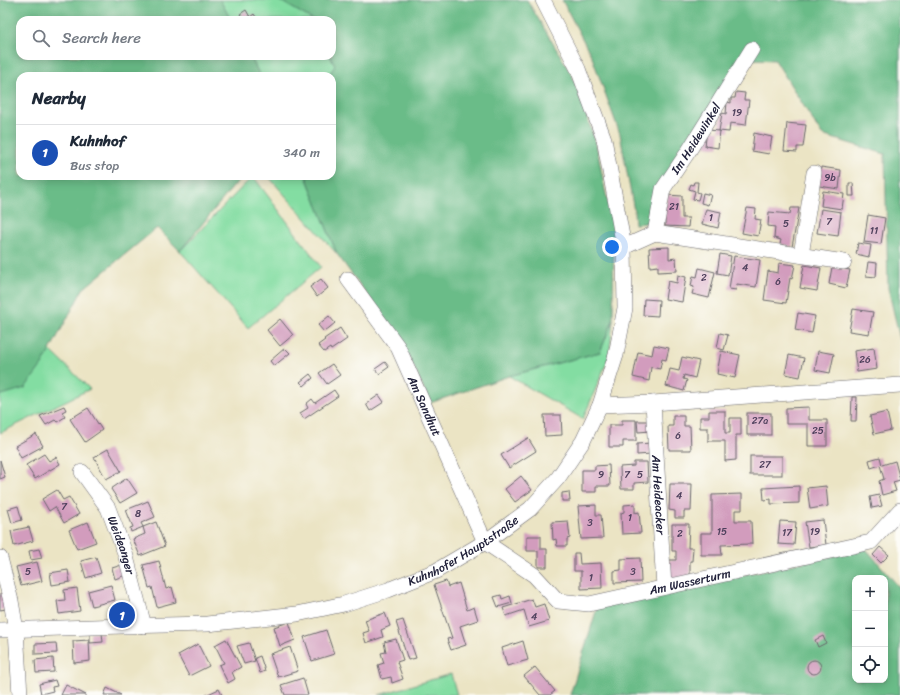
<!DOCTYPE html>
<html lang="en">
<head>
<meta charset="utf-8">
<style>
	:root { --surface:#fff; --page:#f2f2f3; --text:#1f2937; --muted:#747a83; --line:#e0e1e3; --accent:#1f6fb2 }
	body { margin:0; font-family:Sriracha,sans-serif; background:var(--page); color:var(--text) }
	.controls { position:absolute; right:12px; bottom:12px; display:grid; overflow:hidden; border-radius:8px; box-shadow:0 2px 10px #0003 }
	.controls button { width:36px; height:36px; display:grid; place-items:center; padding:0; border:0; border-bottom:1px solid var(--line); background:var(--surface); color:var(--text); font:20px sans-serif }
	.you { position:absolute; left:612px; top:247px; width:14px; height:14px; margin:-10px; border:3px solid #fff; border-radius:50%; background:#1a73e8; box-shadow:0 0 0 6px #1a73e833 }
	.badge { display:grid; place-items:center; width:26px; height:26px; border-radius:50%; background:var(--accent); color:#fff; font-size:13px; font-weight:700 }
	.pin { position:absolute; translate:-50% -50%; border:2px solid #fff; box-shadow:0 1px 4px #0006 }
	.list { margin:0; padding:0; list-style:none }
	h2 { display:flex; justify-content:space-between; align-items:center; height:52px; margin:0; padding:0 16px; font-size:17px }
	h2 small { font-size:13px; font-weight:400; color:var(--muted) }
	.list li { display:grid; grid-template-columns:26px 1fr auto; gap:12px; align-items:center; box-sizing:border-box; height:56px; padding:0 16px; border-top:1px solid var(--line) }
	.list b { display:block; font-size:15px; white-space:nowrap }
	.list p { margin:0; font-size:13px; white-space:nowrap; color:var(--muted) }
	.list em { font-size:13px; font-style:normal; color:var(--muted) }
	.icon { flex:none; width:22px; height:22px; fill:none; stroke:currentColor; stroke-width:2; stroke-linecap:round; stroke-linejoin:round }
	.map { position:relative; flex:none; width:900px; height:695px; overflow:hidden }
	.search { position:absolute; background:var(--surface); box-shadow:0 2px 10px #0003; left:16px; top:16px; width:320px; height:44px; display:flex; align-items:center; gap:10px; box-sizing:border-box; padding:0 14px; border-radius:12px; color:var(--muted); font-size:15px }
	.panel { position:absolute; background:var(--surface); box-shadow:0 2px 10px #0003; left:16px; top:72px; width:320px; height:108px; border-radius:12px }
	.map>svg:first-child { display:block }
	.green { fill:#83dda2; stroke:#52806e }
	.forest { fill:#6abc88; stroke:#466f62; fill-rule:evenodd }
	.building { fill:#d29cbd }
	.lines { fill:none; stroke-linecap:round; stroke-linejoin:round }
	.minor-casing { stroke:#68666b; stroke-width:16 }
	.minor { stroke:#fff; stroke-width:15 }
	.labels { text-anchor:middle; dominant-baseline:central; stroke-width:3; stroke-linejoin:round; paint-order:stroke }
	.number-label { font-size:10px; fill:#4e405c }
	.street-label { font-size:12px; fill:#22223b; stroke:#fdfcf7 }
</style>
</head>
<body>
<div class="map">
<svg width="900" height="695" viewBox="0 0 900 695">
	<rect width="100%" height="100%" fill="#fdfcf7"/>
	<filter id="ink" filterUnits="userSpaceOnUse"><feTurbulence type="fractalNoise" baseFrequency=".025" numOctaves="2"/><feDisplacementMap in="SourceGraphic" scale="8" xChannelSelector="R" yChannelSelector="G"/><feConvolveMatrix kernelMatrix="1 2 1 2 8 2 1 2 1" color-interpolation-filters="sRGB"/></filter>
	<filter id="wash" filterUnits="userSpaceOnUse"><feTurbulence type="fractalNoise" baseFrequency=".012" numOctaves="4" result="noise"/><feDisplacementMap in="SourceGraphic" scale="16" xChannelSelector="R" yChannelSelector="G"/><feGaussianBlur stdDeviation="0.9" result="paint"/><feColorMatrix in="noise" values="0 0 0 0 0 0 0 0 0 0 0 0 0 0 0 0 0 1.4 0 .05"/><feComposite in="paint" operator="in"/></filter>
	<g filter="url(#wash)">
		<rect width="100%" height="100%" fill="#ebe4c4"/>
		<g class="green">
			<path d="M220,0H279L313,20H231Z"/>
			<path d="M250,56H330L335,66L328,76H260Z"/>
			<path d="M253,176L321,267L248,328L180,251Z"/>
			<path d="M268,176H306L337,254Z"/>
			<path d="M613,320L609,357L583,419L509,376L600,352Z"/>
			<path d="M50,350L90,389L0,433V394L2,395L42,365Z"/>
			<path d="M451,674L457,695H379Z"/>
		</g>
		<g class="forest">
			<path d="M0,0H220L231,20H20V56H250L260,76H20V176H242L180,251L157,228L83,289L42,365L25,388L2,395L0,394Z"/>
			<path d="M279,0H527L572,75L596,143L605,190L614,226L613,320L600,352L509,376L430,403L402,342L337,254L306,176H332V76H328L335,66L330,56H332V20H313Z"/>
			<path d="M562,0H900V339L888,288L885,154L822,135L775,60L751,59L660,188L657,222L635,224L634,211L620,134L592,57Z"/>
			<path d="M866,549L900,588V695H570L598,605ZM855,578H885V680H855Z"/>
		</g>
		<g id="blocks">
			<g class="building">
				<path d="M246,10L250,17L254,14L258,20H244L240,14Z"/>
				<path d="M736,92L745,93L744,100H749L746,125L730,123L729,132L719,131L722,113L726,114L727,102L731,103V98H735Z"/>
				<path d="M787,123L806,125L803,147H797V152L784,151Z"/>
				<path d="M707,130L720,131L718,148L705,146Z"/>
				<path d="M754,133L772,137L769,154L752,151Z"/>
				<path d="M821,167L841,170L839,189L819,186Z"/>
				<path d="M694,182H698L697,192L700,193L698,200L693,199L695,191L689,189L691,184L693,185Z"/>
				<path d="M849,183H853L854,196H849Z"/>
				<path d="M823,191L844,194L842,209L821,206Z"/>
				<path d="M703,193L711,195L708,205L701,203Z"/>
				<path d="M667,195L682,196V218H689L688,227L665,226V220H663Z"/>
				<path d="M747,208L756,209L755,219L761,220L758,236L742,233Z"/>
				<path d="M791,208H799L792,247L780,244L781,240L774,238L775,227L768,226L769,212L790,214Z"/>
				<path d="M706,209L721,212L718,228L702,224Z"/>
				<path d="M821,209L841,212L838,236L817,233Z"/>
				<path d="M868,215L885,218L881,244L864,242Z"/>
				<path d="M858,243L871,245L869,257L856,254Z"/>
				<path d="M669,247V259L676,258L677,271L658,272V266L650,267L649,248Z"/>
				<path d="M720,254L731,256L728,275L717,273Z"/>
				<path d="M734,256L760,260L756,287L737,284L736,290L729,289Z"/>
				<path d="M868,262L877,263L876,277L866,276Z"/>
				<path d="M779,263L795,265L792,279L790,278L786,303L764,300L768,271L778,273Z"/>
				<path d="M804,265L821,268L817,291L800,288Z"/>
				<path d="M832,267L850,270L846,288L829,284Z"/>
				<path d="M699,268L715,272L709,298L692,294L694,287L691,286L693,276L697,277Z"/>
				<path d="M678,275L686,277L682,302L665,299L668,281L677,283Z"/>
				<path d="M321,279L328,288L317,297L310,287Z"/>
				<path d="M644,299L659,300L658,316L643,315Z"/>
				<path d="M853,309L873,312L869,334L849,331Z"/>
				<path d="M798,313L815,316L812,333L795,330Z"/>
				<path d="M329,316L335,323L324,332L318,325Z"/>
				<path d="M280,319L293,335L280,346L267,330Z"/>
				<path d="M340,328L347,339L331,350L330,348L324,352L318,345L325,340L324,339Z"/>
				<path d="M720,333L728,335L724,350L717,348Z"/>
				<path d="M654,345L669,348L666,360L662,359L660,369L651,367L649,381L633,377L638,352L652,355Z"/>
				<path d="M285,348L290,353L274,366L270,361Z"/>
				<path d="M874,348L877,369L857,372L854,351Z"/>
				<path d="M721,351L740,355L735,378L717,374Z"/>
				<path d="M818,351L834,354L830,373L815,370Z"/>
				<path d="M789,355L804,358L800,377L785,374Z"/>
				<path d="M682,357L699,361L695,378L684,375L683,379L687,380L684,391L666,386L670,369L679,371Z"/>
				<path d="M385,362L389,367L379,374L375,369Z"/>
				<path d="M332,364L340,375L327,384L319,373Z"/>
				<path d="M310,374L313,378L304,386L300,382Z"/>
				<path d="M334,390L338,396L304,419L300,413L308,408L306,404L312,399L315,403Z"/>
				<path d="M379,395L384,402L370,411L366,404Z"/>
				<path d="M852,397H857L856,421H851Z"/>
				<path d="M64,406L66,410L62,412L65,417L57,422L55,420L46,425L40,416Z"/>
				<path d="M809,407V420H827V446H808V424H786V408Z"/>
				<path d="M88,408L102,430L85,442L70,419Z"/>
				<path d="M709,411H725V433H730V418H741V435H736V460L725,461V441H708V428H700V417H709Z"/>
				<path d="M887,412L891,430L874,434L870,416Z"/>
				<rect x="747" y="413" width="24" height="22"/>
				<path d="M544,415H561L562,435L545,436Z"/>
				<path d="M673,416H684V426H690L691,450H669L668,426H673Z"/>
				<path d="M622,420H636V441H623V447H609V425H622Z"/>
				<path d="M637,421H651V431L638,432Z"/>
				<path d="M36,434L43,446L21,458L15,446Z"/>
				<path d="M528,438L536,451L509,468L501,455Z"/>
				<path d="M651,443V454L637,455V444Z"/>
				<path d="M108,449L121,471L106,479L94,457Z"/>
				<path d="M44,454L49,461L56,457L60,464L35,479L26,465Z"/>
				<rect x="750" y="456" width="32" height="19"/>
				<path d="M880,457L882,465L895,461L900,480L893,482L896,491L882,495L879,481L884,479L880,465L871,468L869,460Z"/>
				<path d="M0,460L5,477L0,479Z"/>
				<path d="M634,462H647L648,482L634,483V489H621L620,467L634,466Z"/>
				<path d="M609,465L610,486H596V492H582V470H595V466Z"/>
				<path d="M521,476L532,490L515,502L505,489Z"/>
				<path d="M127,478L137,493L120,503L111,489Z"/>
				<path d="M670,484H692L691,511H684V518H675V511L669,510Z"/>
				<path d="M799,486V503L771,504V499L764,500L763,488Z"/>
				<path d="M826,486L828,506L810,509L807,488Z"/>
				<path d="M57,490L63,500L69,497L79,514L64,523L55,507L49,511L42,499Z"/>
				<path d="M569,492L570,501H562V493Z"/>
				<path d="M742,494V510H735V521H751L752,544L721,545L722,555H701V533H712V495Z"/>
				<path d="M879,495L882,506L872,508L870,497Z"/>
				<path d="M148,501L155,517L141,523L143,527L131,532L130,528L133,527L126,510Z"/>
				<path d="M635,504V513L639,512L641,533L622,534L621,513L624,512V505Z"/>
				<path d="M596,505V515H601L603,538L581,539L578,506Z"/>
				<path d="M18,506L22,520L12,523L8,509Z"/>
				<path d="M823,520L826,545L809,547L805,522Z"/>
				<path d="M568,521L570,538L567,539V546H557L556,539L553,540L552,522Z"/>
				<path d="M780,521L796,522L794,545L778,544Z"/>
				<path d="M88,522L96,542L77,549L69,530Z"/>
				<path d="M156,522L165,546L140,556L133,539L145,534L143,527Z"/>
				<path d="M672,524H689L688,548H693L692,561H690V582L669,581V560H676V551H672Z"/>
				<path d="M29,527L33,541L14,546L11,531Z"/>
				<path d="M527,536H541V549H547V567H538V551H527Z"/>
				<path d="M880,547L889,555L881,563L873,555Z"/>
				<path d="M39,549L42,558L31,560L29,551Z"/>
				<path d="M574,553H579L580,564L601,563L602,588L581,589V571H574Z"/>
				<path d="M96,557L101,573L86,578L81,561Z"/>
				<path d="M640,558L641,582L614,583V571L621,570V559Z"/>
				<path d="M159,561L166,589L172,587L176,602L157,607L152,587L149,588L143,565Z"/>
				<path d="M37,562L42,581L21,586L16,567Z"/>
				<path d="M122,565L126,575L115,579L112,568Z"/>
				<path d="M68,570L70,582L52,585L50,573Z"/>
				<path d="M446,581L448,587L459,583L467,610L474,607L478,620L460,626L466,645L451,650L447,639L452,638L434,585Z"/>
				<path d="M111,585L115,600L92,606L88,591Z"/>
				<path d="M77,588L80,611L59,614L57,601L65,600L64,590Z"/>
				<path d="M0,594H5L6,609L0,610Z"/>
				<path d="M501,595L502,599L510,596L512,603L498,607L494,597Z"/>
				<path d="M532,599L535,607L544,604L549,621L529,627L524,610L506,616L503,608Z"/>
				<path d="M385,613L390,626L381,630L383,637L366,643L363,633L369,631L365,620Z"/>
				<path d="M403,620L416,658L408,660L396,622Z"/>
				<path d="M289,622L295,640L280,646L274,627Z"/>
				<path d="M326,630L334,654L312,661L304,637Z"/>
				<path d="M90,633H102L103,642L90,643Z"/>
				<path d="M823,636L826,643L818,647L815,640Z"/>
				<path d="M226,639L241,667L232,672L235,679L228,683L219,665L224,663L215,645Z"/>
				<path d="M396,639L403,660L397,662L403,679L392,683L391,677L382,679L378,665L384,663L381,653L386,652L384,642Z"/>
				<path d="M89,640L90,661L74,663L73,641Z"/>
				<path d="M523,641L528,660L507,666L502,648Z"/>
				<path d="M56,643L57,653L35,654V644Z"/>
				<path d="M249,643L255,661L244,664L237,646Z"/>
				<path d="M198,644L209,666L189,676L178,655Z"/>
				<path d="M290,647L298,671L278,677L270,654Z"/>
				<path d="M260,656L265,671L260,673L255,658Z"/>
				<path d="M53,658L54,672L36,673L35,660Z"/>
				<circle cx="814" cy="667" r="7"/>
				<path d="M535,667L555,691L550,695H540L524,676Z"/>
				<path d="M303,678L308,695H285L281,685Z"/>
				<path d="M55,680L57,686L52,687L53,691L41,694L39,684Z"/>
				<path d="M66,685L86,695H61Z"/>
				<path d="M107,688L121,695H104Z"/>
				<path d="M219,689L222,695H206Z"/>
			</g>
		</g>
	</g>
	<g filter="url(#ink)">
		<use href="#blocks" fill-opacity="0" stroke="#68666b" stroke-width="1"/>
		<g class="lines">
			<defs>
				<g id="minor">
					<path id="s1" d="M655,233L663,189L688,152L752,49"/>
					<path d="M624,247L655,233L844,262"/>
					<path d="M801,255L814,173"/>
					<path id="s2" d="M348,279L398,347L485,542L534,575L558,601L589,604L871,542L900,510"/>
					<path id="s3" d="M653,403L664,587"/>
					<path d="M600,405L653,403L900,385"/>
					<path id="s4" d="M82,472L108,508L125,553L144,626"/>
					<path d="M0,558L11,601L16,630L20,695"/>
					<path id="s5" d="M0,630L123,626L207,624L297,614L344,604L388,590L436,571L485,542L530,509L558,478L583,441L600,405L616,355L625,308L624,247L604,139L578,69L543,0"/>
				</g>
			</defs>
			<use href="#minor" class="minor-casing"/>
			<use href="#minor" class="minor"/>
		</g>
	</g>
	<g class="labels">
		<g class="number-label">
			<text x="737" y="113">19</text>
			<text x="830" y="178">9b</text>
			<text x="674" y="207">21</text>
			<text x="711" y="218">1</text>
			<text x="829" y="222">7</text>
			<text x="786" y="224">5</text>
			<text x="874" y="231">11</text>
			<text x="745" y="268">4</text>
			<text x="704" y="278">2</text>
			<text x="778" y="282">6</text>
			<text x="865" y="360">26</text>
			<text x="760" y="421">27a</text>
			<text x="818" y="431">25</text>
			<text x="678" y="436">6</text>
			<text x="765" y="465">27</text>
			<text x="601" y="475">9</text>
			<text x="627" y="475">7</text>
			<text x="640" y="475">5</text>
			<text x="679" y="496">4</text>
			<text x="64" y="507">7</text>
			<text x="138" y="514">8</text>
			<text x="630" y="518">1</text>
			<text x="590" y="523">3</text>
			<text x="722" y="532">15</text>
			<text x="815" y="532">19</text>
			<text x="787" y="533">17</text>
			<text x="680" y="534">2</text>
			<text x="28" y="572">5</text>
			<text x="633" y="572">3</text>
			<text x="591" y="578">1</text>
			<text x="534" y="617">4</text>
		</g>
		<g class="street-label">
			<text stroke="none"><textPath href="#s1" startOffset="105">Im Heidewinkel</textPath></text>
			<text stroke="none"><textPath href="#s2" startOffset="149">Am Sandhut</textPath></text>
			<text stroke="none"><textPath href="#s3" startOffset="92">Am Heideacker</textPath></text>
			<text stroke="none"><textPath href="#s4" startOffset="84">Weideanger</textPath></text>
			<text stroke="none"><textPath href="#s5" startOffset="477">Kuhnhofer Hauptstraße</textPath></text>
			<text stroke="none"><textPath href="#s2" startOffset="527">Am Wasserturm</textPath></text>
		</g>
	</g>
</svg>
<div class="controls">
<button>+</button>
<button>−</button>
<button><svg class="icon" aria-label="locate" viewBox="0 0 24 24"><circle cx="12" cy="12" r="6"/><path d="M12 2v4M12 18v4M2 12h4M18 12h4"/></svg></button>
</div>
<div class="you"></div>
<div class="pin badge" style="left:122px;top:615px;background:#1a4fb4">1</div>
<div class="search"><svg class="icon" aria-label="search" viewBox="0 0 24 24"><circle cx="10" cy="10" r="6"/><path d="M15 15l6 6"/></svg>Search here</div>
<section class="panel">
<h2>Nearby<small></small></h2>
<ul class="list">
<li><span class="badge" style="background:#1a4fb4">1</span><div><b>Kuhnhof</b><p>Bus stop</p></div><em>340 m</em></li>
</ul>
</section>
</div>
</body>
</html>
